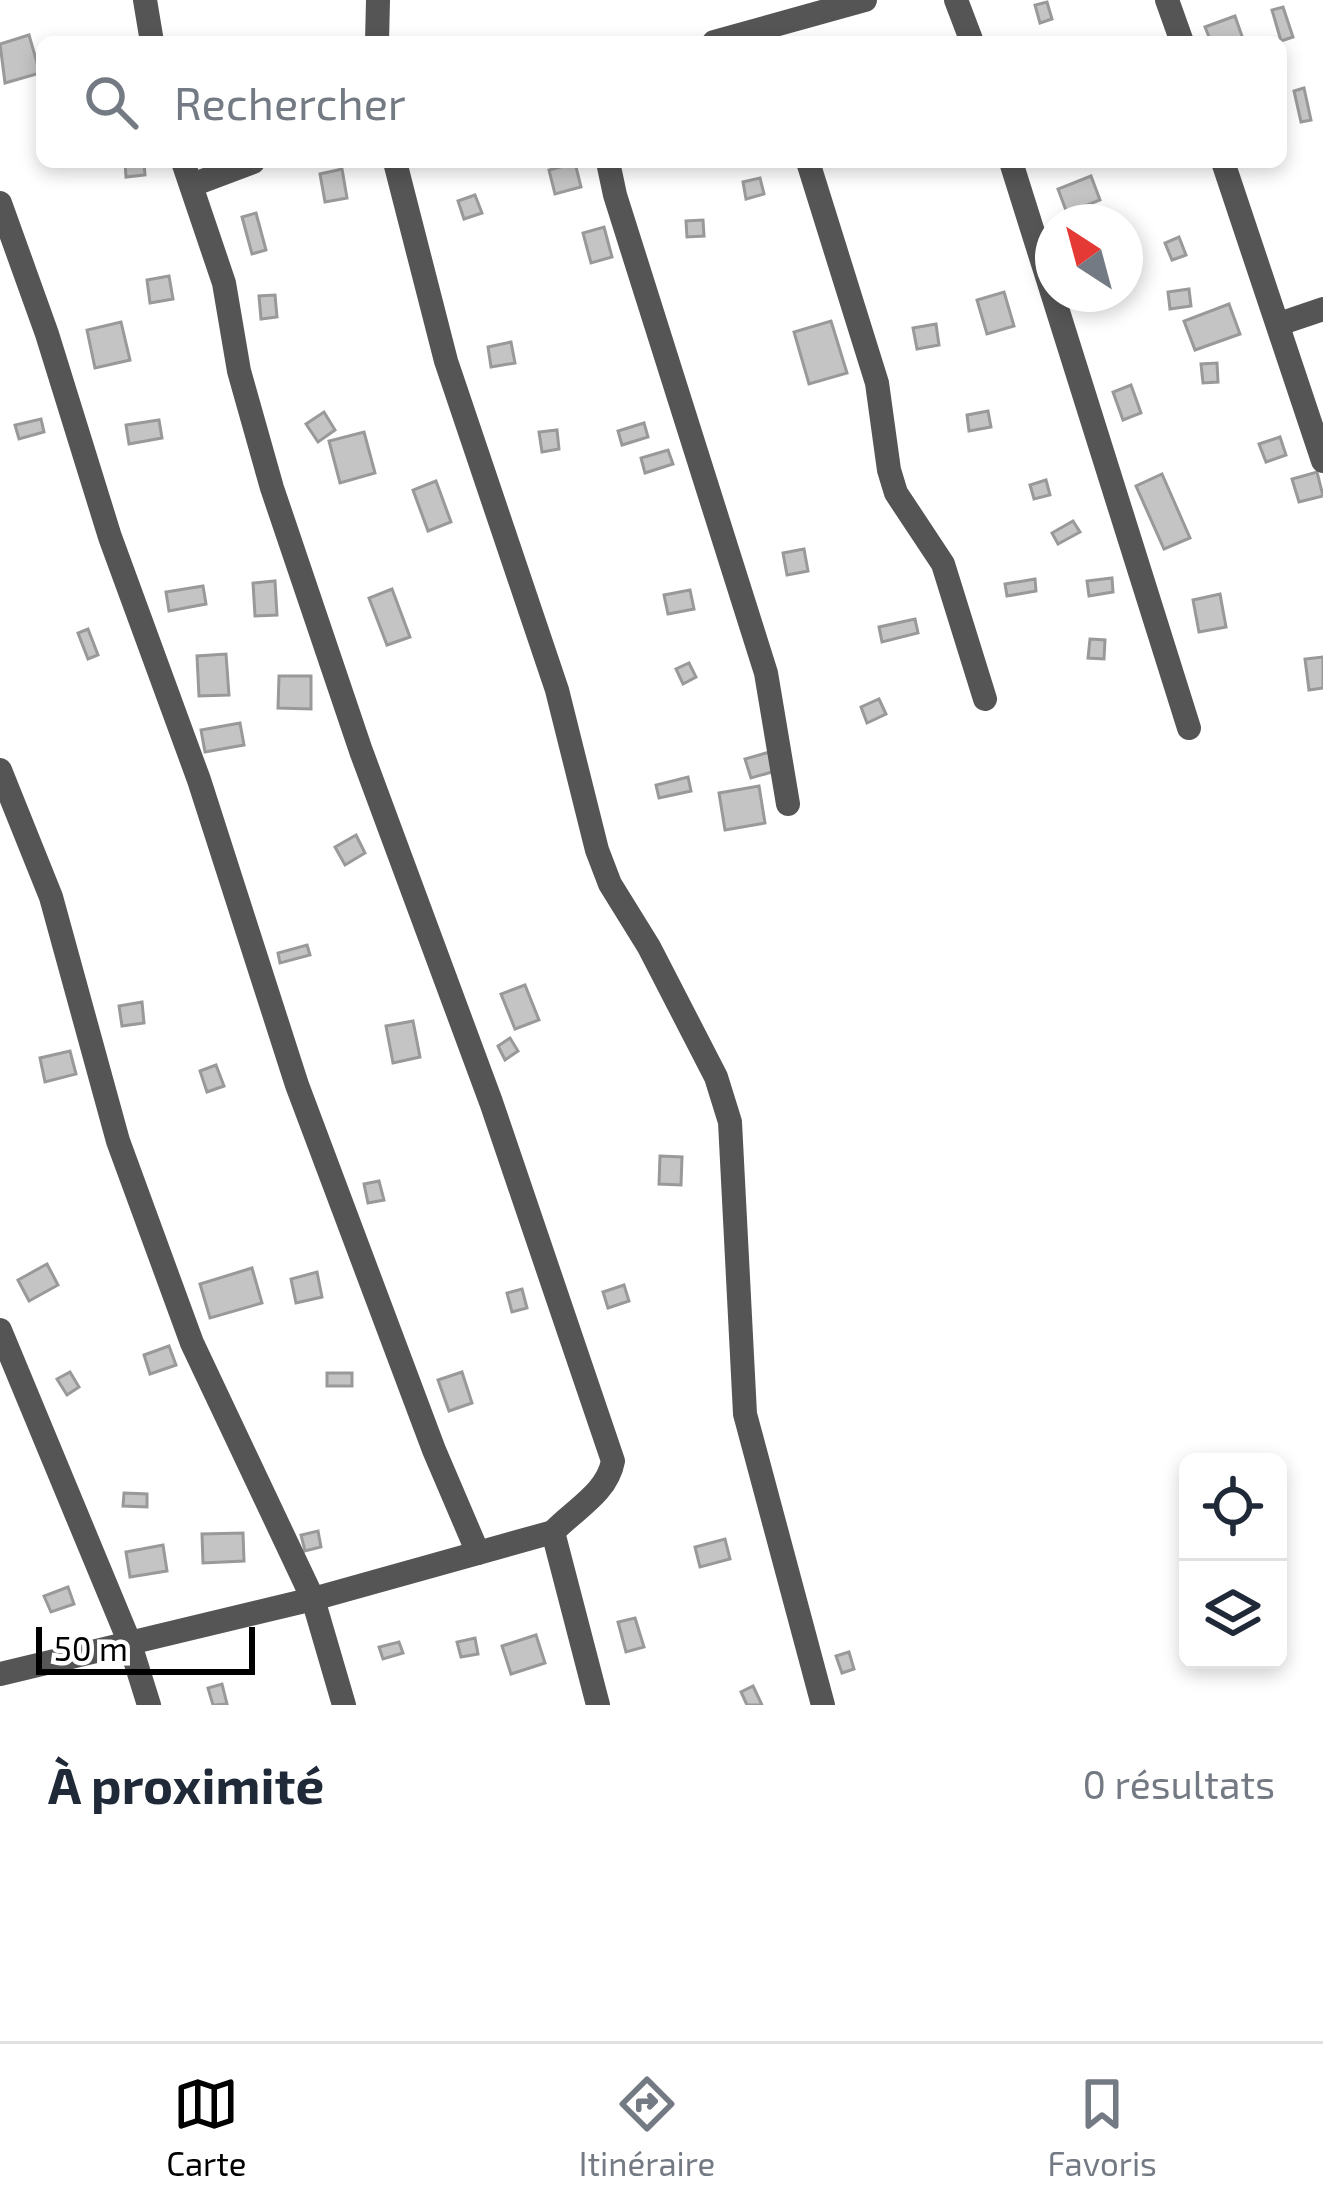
<!DOCTYPE html>
<html lang="fr">
<head>
<meta charset="utf-8">
<style>
	:root { --surface:#fff; --page:#f6f6f7; --text:#1f2937; --muted:#747a83; --line:#e0e1e3; --accent:#000 }
	body { margin:0; font-family:"Exo 2",sans-serif; background:var(--page); color:var(--text) }
	.controls { position:absolute; right:36px; bottom:36px; display:grid; overflow:hidden; border-radius:18px; box-shadow:0 6px 18px #0003 }
	.controls button { width:108px; height:108px; display:grid; place-items:center; padding:0; border:0; border-bottom:3px solid var(--line); background:var(--surface); color:var(--text); font:60px sans-serif }
	.compass { position:absolute; left:1035px; top:204px; width:108px; height:108px; border-radius:50%; background:var(--surface); box-shadow:0 6px 18px #0003; rotate:324deg }
	.scale { position:absolute; left:36px; bottom:30px; width:219px; box-sizing:border-box; padding-left:12px; border:6px solid #000; border-top:0; font-size:33px; line-height:42px; white-space:nowrap; color:#000; -webkit-text-stroke:9px #fff; paint-order:stroke }
	.list { margin:0; padding:0; list-style:none }
	h2 { display:flex; justify-content:space-between; align-items:center; height:156px; margin:0; padding:0 48px; font-size:51px }
	h2 small { font-size:39px; font-weight:400; color:var(--muted) }
	.icon { flex:none; width:66px; height:66px; fill:none; stroke:currentColor; stroke-width:2; stroke-linecap:round; stroke-linejoin:round }
	.map { position:relative; flex:none; width:1323px; height:1705px; overflow:hidden }
	.search { position:absolute; background:var(--surface); box-shadow:0 6px 18px #0003; left:36px; right:36px; top:36px; height:132px; display:flex; align-items:center; gap:30px; box-sizing:border-box; padding:0 42px; border-radius:18px; color:var(--muted); font-size:45px }
	.sheet { height:336px; background:var(--surface) }
	nav { display:flex; justify-content:space-around; align-items:center; box-sizing:border-box; height:168px; border-top:3px solid var(--line); background:var(--surface); font-size:33px; color:var(--muted) }
	nav a { display:grid; justify-items:center; gap:6px }
	nav .on { color:var(--accent) }
	.map>svg:first-child { display:block }
	.building { fill:#c4c4c4; stroke:#999; stroke-width:3 }
	.lines { fill:none; stroke-linecap:round; stroke-linejoin:round }
	.minor { stroke:#555; stroke-width:24 }
</style>
</head>
<body>
<div class="map">
<svg width="1323" height="1705" viewBox="0 0 1323 1705">
	<rect width="100%" height="100%" fill="#fff"/>
	<g class="building">
		<path d="M1047,2L1052,19L1040,23L1035,5Z"/>
		<path d="M1283,7L1293,37L1281,41L1272,10Z"/>
		<path d="M1235,16L1244,42H1211L1205,27Z"/>
		<path d="M29,35L40,73L5,83L0,44Z"/>
		<path d="M1304,88L1311,120L1301,122L1294,91Z"/>
		<path d="M125,162H144L145,175L126,177Z"/>
		<path d="M575,163L581,187L555,194L549,170Z"/>
		<path d="M342,169L347,198L325,202L320,174Z"/>
		<path d="M1091,176L1100,200L1067,213L1058,189Z"/>
		<path d="M760,178L764,194L746,199L743,182Z"/>
		<path d="M475,195L482,213L464,219L458,201Z"/>
		<path d="M256,213L266,250L252,254L242,217Z"/>
		<path d="M703,220L704,236L687,237L686,221Z"/>
		<path d="M604,227L612,257L591,263L583,233Z"/>
		<path d="M1179,237L1186,255L1172,260L1165,243Z"/>
		<path d="M169,276L173,299L150,303L147,280Z"/>
		<path d="M1189,289L1191,306L1170,309L1168,292Z"/>
		<path d="M1004,292L1014,326L987,334L977,300Z"/>
		<path d="M275,295L277,317L261,319L259,296Z"/>
		<path d="M1229,304L1240,334L1195,350L1184,321Z"/>
		<path d="M831,321L847,373L809,384L794,332Z"/>
		<path d="M121,322L130,360L95,368L87,330Z"/>
		<path d="M936,324L939,345L917,349L913,328Z"/>
		<path d="M511,342L515,363L491,367L488,347Z"/>
		<path d="M1217,363L1218,382L1203,383L1201,364Z"/>
		<path d="M1131,385L1141,413L1123,420L1113,392Z"/>
		<path d="M988,411L991,427L969,431L967,415Z"/>
		<path d="M324,412L335,430L318,442L306,424Z"/>
		<path d="M41,419L44,432L19,439L15,425Z"/>
		<path d="M159,420L162,438L129,444L126,425Z"/>
		<path d="M644,423L648,437L622,445L618,431Z"/>
		<path d="M557,430L559,449L542,452L539,432Z"/>
		<path d="M364,432L375,473L340,483L329,441Z"/>
		<path d="M1280,437L1286,455L1266,462L1259,444Z"/>
		<path d="M668,450L673,464L645,473L641,458Z"/>
		<path d="M1317,472L1323,496L1299,502L1292,479Z"/>
		<path d="M1162,474L1190,538L1164,549L1136,486Z"/>
		<path d="M1046,480L1050,495L1034,499L1030,485Z"/>
		<path d="M436,481L451,522L428,531L413,490Z"/>
		<path d="M1073,521L1080,532L1058,544L1052,533Z"/>
		<path d="M804,549L808,571L787,575L783,553Z"/>
		<path d="M1112,578L1113,592L1089,596L1087,581Z"/>
		<path d="M1035,579L1036,591L1007,596L1005,584Z"/>
		<path d="M275,581L277,615L255,616L253,583Z"/>
		<path d="M203,586L206,604L169,611L166,592Z"/>
		<path d="M392,589L410,637L387,645L369,598Z"/>
		<path d="M690,590L694,609L668,614L664,595Z"/>
		<path d="M1220,594L1226,627L1199,632L1193,600Z"/>
		<path d="M915,619L918,633L882,642L879,627Z"/>
		<path d="M88,629L98,655L88,659L78,633Z"/>
		<path d="M1090,639L1105,640L1104,659L1088,658Z"/>
		<path d="M226,654L229,695L199,696L197,656Z"/>
		<path d="M1323,657V688L1309,690L1305,659Z"/>
		<path d="M689,663L696,677L683,684L676,669Z"/>
		<path d="M279,676H311V709L278,708Z"/>
		<path d="M879,699L886,714L867,723L861,707Z"/>
		<path d="M240,723L244,745L205,752L201,730Z"/>
		<path d="M773,751L779,770L751,778L745,759Z"/>
		<path d="M688,777L691,791L659,798L656,785Z"/>
		<path d="M759,786L765,823L725,830L719,793Z"/>
		<path d="M356,835L365,853L345,865L335,847Z"/>
		<path d="M307,945L310,955L280,963L278,953Z"/>
		<path d="M525,985L539,1020L515,1029L501,994Z"/>
		<path d="M142,1002L144,1023L122,1026L119,1006Z"/>
		<path d="M413,1021L420,1057L393,1063L386,1026Z"/>
		<path d="M510,1038L518,1051L505,1060L498,1046Z"/>
		<path d="M70,1051L76,1074L45,1082L40,1058Z"/>
		<path d="M216,1065L224,1086L207,1092L200,1071Z"/>
		<path d="M660,1156L682,1157L681,1185L659,1184Z"/>
		<path d="M379,1181L384,1200L368,1203L364,1184Z"/>
		<path d="M47,1264L58,1285L29,1301L18,1280Z"/>
		<path d="M252,1268L262,1303L210,1318L200,1284Z"/>
		<path d="M317,1272L322,1297L296,1303L291,1279Z"/>
		<path d="M624,1285L629,1301L608,1308L603,1292Z"/>
		<path d="M522,1289L527,1308L512,1312L507,1293Z"/>
		<path d="M169,1346L176,1365L150,1374L144,1355Z"/>
		<path d="M70,1372L79,1387L67,1395L57,1379Z"/>
		<path d="M462,1372L472,1403L449,1411L438,1380Z"/>
		<rect x="327" y="1373" width="25" height="13"/>
		<path d="M124,1493L147,1494V1507L123,1506Z"/>
		<path d="M318,1531L321,1547L305,1551L301,1535Z"/>
		<path d="M243,1533L244,1561L203,1563L202,1534Z"/>
		<path d="M725,1539L730,1559L700,1567L695,1547Z"/>
		<path d="M163,1545L167,1571L130,1577L126,1552Z"/>
		<path d="M68,1587L74,1604L51,1612L44,1596Z"/>
		<path d="M635,1618L644,1647L626,1652L618,1622Z"/>
		<path d="M536,1635L545,1663L511,1674L502,1646Z"/>
		<path d="M475,1638L478,1654L461,1657L457,1642Z"/>
		<path d="M399,1642L403,1653L383,1659L379,1647Z"/>
		<path d="M849,1652L854,1669L842,1673L836,1656Z"/>
		<path d="M222,1684L227,1704L213,1705L208,1688Z"/>
		<path d="M753,1686L762,1705H747L741,1692Z"/>
	</g>
	<g class="lines">
		<g class="minor">
			<path d="M145,0L152,42"/>
			<path d="M956,0L972,42"/>
			<path d="M1167,0L1182,42"/>
			<path d="M377,42L378,0"/>
			<path d="M714,42L865,0"/>
			<path d="M183,162L224,283L239,371L272,488L361,751L491,1102L613,1461C607,1493 575,1509 553,1532L598,1705"/>
			<path d="M395,162L446,361L557,690L597,850L610,884L649,947L716,1077L730,1122L745,1414L823,1705"/>
			<path d="M608,162L615,195L766,673L788,804"/>
			<path d="M808,162L877,383L889,470L896,493L943,564L985,699"/>
			<path d="M1011,162L1189,728"/>
			<path d="M1223,162L1323,461"/>
			<path d="M192,185L253,162"/>
			<path d="M0,203L47,334L110,537L199,780L297,1085L434,1450L478,1553"/>
			<path d="M1279,324L1323,309"/>
			<path d="M0,770L51,897L118,1141L192,1343L313,1599L344,1705"/>
			<path d="M0,1330L129,1641L149,1705"/>
			<path d="M0,1674L313,1599L553,1532"/>
		</g>
	</g>
</svg>
<div class="controls">
<button><svg class="icon" aria-label="locate" viewBox="0 0 24 24"><circle cx="12" cy="12" r="6"/><path d="M12 2v4M12 18v4M2 12h4M18 12h4"/></svg></button>
<button><svg class="icon" aria-label="layers" viewBox="0 0 24 24"><path d="M12 4l9 5-9 5-9-5zM3 14l9 5 9-5"/></svg></button>
</div>
<svg class="compass" viewBox="-18 -18 36 36"><path d="M0-13l5 13h-10z" fill="#e53935"/><path d="M0 13l5-13h-10z" fill="#747a83"/></svg>
<div class="scale">50 m</div>
<div class="search"><svg class="icon" aria-label="search" viewBox="0 0 24 24"><circle cx="10" cy="10" r="6"/><path d="M15 15l6 6"/></svg>Rechercher</div>
</div>
<section class="sheet">
<h2>À proximité<small>0 résultats</small></h2>
<ul class="list">
</ul>
</section>
<nav>
<a class="on"><svg class="icon" aria-label="map" viewBox="0 0 24 24"><path d="M3 6l6-2 6 2 6-2v14l-6 2-6-2-6 2zM9 4v14M15 6v14"/></svg>Carte</a>
<a><svg class="icon" aria-label="directions" viewBox="0 0 24 24"><path d="M12 3l9 9-9 9-9-9zM9 14v-3h6M13 9l2 2-2 2"/></svg>Itinéraire</a>
<a><svg class="icon" aria-label="saved" viewBox="0 0 24 24"><path d="M7 4h10v16l-5-4-5 4z"/></svg>Favoris</a>
</nav>
</body>
</html>
